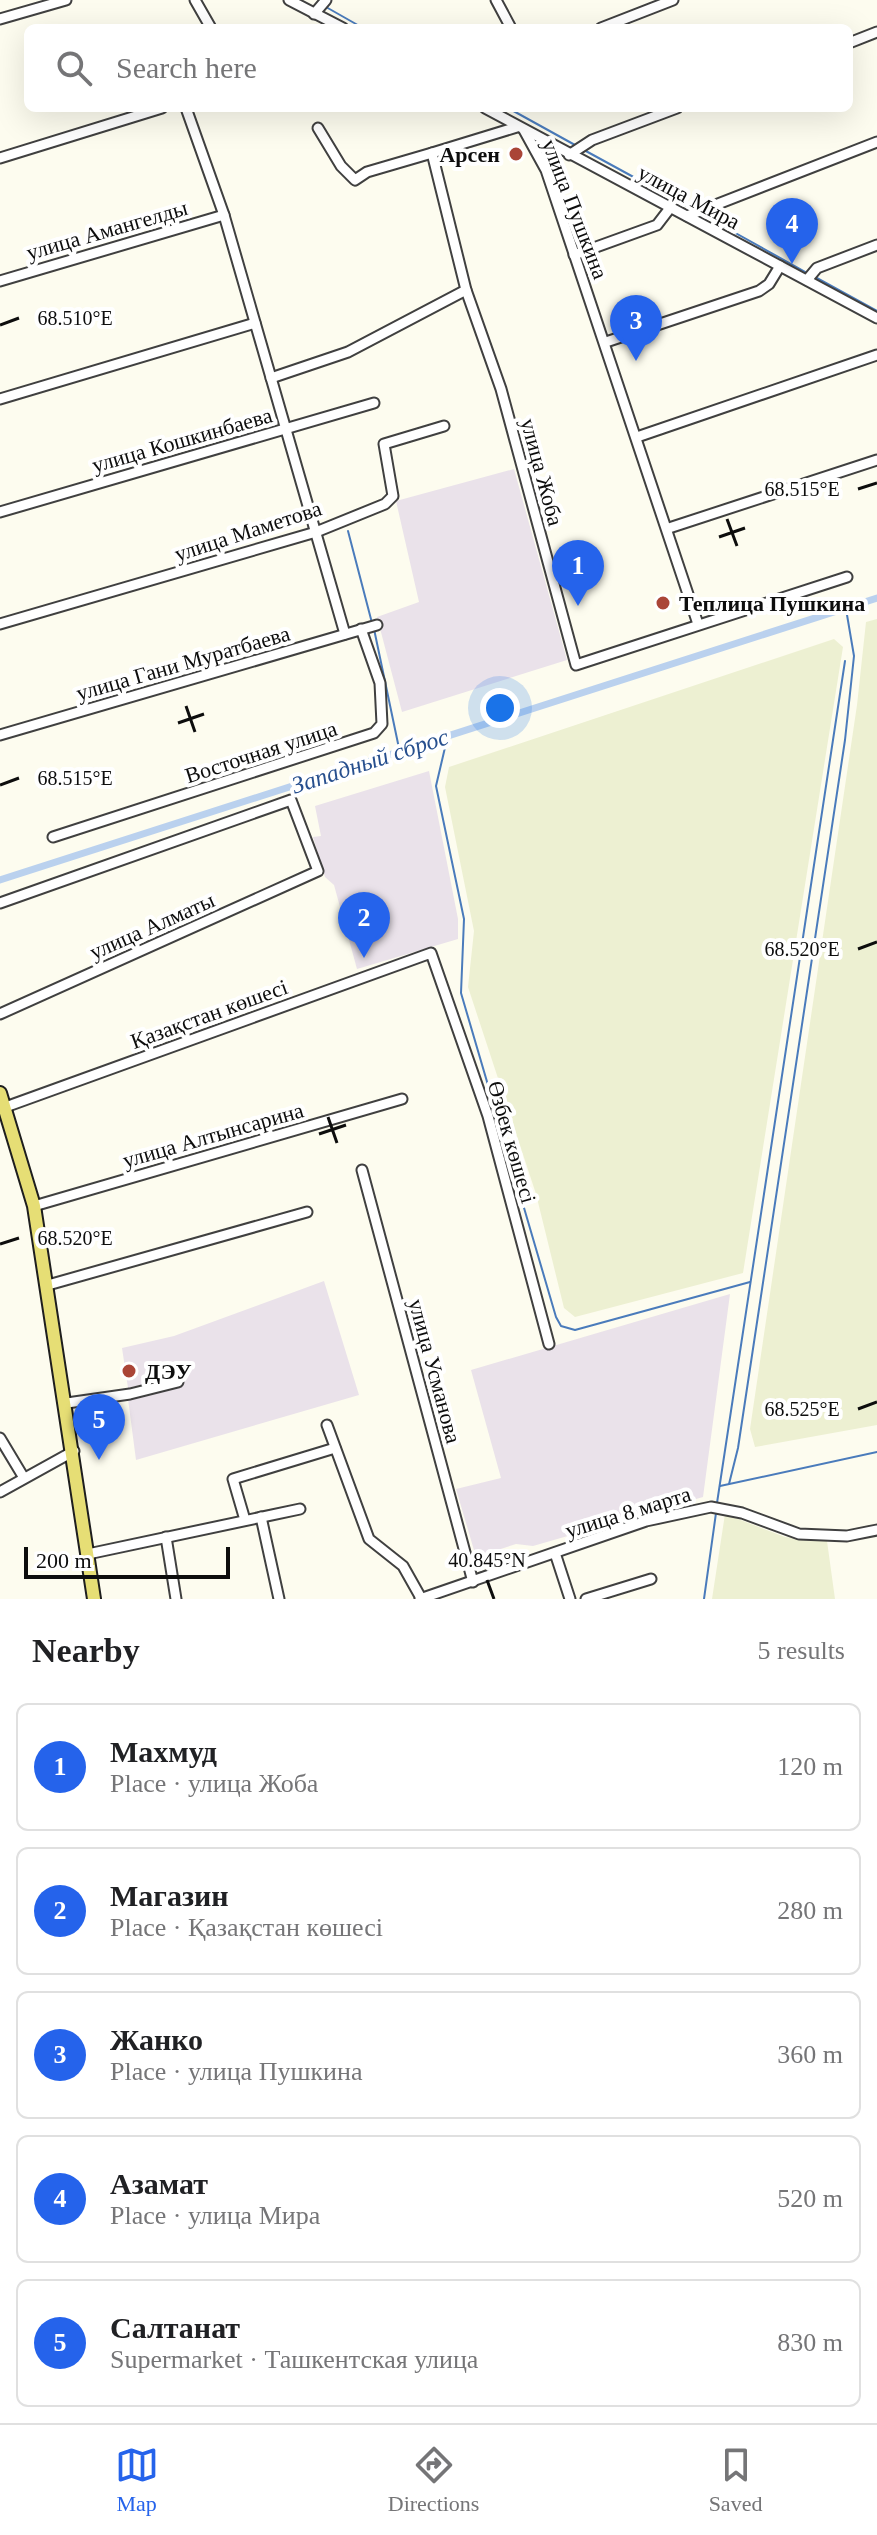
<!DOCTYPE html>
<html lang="en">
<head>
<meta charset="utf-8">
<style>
	:root { --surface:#fff; --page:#f2f2f2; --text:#202124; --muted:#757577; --line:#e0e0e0; --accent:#2563eb }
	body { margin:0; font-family:Georgia,serif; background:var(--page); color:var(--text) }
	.scale { position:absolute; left:24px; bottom:20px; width:206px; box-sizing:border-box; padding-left:8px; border:4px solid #0d0d0d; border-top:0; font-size:22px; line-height:28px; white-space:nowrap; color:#0d0d0d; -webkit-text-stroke:6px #fff; paint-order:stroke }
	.you { position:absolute; left:500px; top:708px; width:28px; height:28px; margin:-20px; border:6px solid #fff; border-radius:50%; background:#1a73e8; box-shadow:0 0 0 12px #1a73e833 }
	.badge { display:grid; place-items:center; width:52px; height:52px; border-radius:50%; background:var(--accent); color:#fff; font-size:26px; font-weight:700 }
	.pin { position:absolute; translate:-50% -66px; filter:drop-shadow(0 2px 4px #0008) }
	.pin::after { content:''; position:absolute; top:42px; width:28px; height:24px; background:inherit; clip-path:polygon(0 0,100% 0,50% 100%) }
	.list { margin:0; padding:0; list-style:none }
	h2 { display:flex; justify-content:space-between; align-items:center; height:104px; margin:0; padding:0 32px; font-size:34px }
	h2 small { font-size:26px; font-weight:400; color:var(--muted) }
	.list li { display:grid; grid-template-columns:52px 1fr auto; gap:24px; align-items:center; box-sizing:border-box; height:128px; margin:0 16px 16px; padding:0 16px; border:2px solid var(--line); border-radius:12px }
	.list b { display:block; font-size:30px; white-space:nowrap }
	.list p { margin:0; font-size:26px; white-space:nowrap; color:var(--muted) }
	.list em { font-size:26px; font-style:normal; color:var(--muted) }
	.icon { flex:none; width:44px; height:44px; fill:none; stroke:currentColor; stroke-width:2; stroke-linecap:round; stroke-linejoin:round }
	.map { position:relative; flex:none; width:877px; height:1599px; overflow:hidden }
	.search { position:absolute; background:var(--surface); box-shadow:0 8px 32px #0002; left:24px; right:24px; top:24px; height:88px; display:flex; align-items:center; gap:20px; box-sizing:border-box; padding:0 28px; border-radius:12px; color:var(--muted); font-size:30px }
	.sheet { height:824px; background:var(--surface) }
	nav { display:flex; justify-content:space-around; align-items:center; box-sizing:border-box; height:112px; border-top:2px solid var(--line); background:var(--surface); font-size:22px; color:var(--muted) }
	nav a { display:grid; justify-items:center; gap:4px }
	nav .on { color:var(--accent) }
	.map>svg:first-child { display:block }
	.industrial { fill:#eae2ea }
	.farmland { fill:#edf0d2 }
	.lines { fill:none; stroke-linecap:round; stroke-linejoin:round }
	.stream { stroke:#4a7bbb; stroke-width:2 }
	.canal { stroke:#bad1ee; stroke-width:7 }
	.minor-casing { stroke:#404040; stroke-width:13 }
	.major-casing { stroke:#1e1e1e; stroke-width:16 }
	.minor { stroke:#fff; stroke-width:9 }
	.major { stroke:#e6de75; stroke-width:12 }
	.ticks { fill:none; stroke:#0d0d0d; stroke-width:3 }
	.poi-dot { fill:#aa4537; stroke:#fff; stroke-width:3 }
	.labels { text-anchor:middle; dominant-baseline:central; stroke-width:8; stroke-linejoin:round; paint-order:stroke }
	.poi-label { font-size:22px; font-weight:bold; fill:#0d0d0d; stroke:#fff; text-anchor:start }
	.street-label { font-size:22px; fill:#0d0d0d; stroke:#fff }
	.water-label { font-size:24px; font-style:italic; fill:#274f8e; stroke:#fff }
	.ticks-label { font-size:20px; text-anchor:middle; fill:#0d0d0d; stroke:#fff; stroke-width:8; stroke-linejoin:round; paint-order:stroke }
</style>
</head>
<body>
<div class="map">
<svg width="877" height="1599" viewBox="0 0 877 1599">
	<rect width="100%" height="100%" fill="#fdfcef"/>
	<g class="industrial">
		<path d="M514,469L567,660L402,712L377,617L419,602L396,501Z"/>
		<path d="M429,771L458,919V939L357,969L334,885L325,877L313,837L321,836L315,806Z"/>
		<path d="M324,1281L359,1395L136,1460L128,1399L184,1384L182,1375L128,1388L122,1348L174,1336Z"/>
		<path d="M730,1294L703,1497L533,1546L516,1544L476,1557L456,1489L501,1478L471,1370Z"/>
	</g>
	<g class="farmland">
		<path d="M877,619V1425L755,1447L750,1429L857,705L866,622Z"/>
		<path d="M834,639L843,647L743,1273L575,1317L564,1308L536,1194L468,987L474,931L445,787L449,767Z"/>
		<path d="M725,1514L785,1537L827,1541L835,1599H712Z"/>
	</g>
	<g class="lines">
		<g class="stream">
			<path d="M326,7L363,28"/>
			<path d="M508,108L575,145"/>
			<path d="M584,150L694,210"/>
			<path d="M703,215L809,274"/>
			<path d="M815,277L877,311"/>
			<path d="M348,531L372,623"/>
			<path d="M374,629L400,753"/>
			<path d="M447,739L436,786L464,919L461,993L556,1317L561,1326L575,1330L750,1282"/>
			<path d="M729,1484L738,1448L845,740L854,656L846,609"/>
			<path d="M720,1486L877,1452"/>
			<path d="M717,1503L845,661"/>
			<path d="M704,1599L716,1513"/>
		</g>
		<path class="canal" d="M0,880L877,598"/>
		<defs>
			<g id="minor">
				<path d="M195,0L211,28"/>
				<path d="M289,0L343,28"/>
				<path d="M496,0L511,28"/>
				<path d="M314,14L326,0"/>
				<path d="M0,19L66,0"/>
				<path d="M601,28L673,0"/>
				<path d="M849,43L877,32"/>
				<path d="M186,108L224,215L345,634"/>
				<path d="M485,108L877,318"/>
				<path d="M517,127L432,153L466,290L501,389L576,665L847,577"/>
				<path d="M318,128L341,166L355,180L367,172L432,153"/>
				<path d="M524,130L546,170L698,624"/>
				<path d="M569,155L592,140L677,108"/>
				<path d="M0,158L162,108"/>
				<path d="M687,216L877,142"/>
				<path d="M574,255L657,225L670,208"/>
				<path d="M807,280L817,268L877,245"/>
				<path d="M0,281L224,215"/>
				<path d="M606,342L759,291L769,284L780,266"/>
				<path d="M271,378L348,352L466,290"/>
				<path d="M0,399L255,323"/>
				<path d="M637,437L877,355"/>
				<path d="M0,512L374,403"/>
				<path d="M669,528L877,460"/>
				<path d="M0,624L316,532L385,504L393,496L384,444L444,426"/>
				<path d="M0,735L377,625"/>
				<path d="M53,837L374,733L382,724L380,683L361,629"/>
				<path d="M0,903L291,800L318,871L0,1014"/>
				<path d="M0,1109L431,953L488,1116L549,1344"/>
				<path d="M362,1170L473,1582"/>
				<path d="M34,1206L402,1099"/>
				<path d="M48,1285L307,1212"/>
				<path d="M67,1403L130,1394L178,1382"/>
				<path d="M327,1425L369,1539L403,1566L421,1598"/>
				<path d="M0,1438L24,1478"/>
				<path d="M0,1492L74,1451"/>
				<path d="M261,1517L279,1599"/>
				<path d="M245,1520L233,1479L335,1448"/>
				<path d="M166,1537L176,1599"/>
				<path d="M555,1553L570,1599"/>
				<path d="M88,1554L300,1509"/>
				<path d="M420,1599L646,1521L711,1507L742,1513L799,1534L847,1536L877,1530"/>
				<path d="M586,1599L651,1579"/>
			</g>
			<path id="major" d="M0,1093L34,1206L94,1599"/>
		</defs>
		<use href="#minor" class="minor-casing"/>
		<use href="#major" class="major-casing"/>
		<use href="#minor" class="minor"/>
		<use href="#major" class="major"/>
	</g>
	<path class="ticks" d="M0,325L19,318M858,489L877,483M727,519L737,546M719,537L745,528M186,706L195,732M178,723L204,714M0,785L19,778M858,949L877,942M328,1117L337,1143M319,1134L346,1125M0,1244L19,1238M858,1409L877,1402M487,1580L494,1599"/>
	<g class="poi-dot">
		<circle cx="516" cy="154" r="8"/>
		<circle cx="663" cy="603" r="8"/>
		<circle cx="129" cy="1371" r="8"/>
	</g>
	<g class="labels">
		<g class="poi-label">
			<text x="500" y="154" text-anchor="end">Арсен</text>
			<text x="679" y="603">Теплица Пушкина</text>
			<text x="145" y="1371">ДЭУ</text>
		</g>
		<g class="street-label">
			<text transform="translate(689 197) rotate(28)">улица Мира</text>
			<text transform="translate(575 209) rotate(69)">улица Пушкина</text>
			<text transform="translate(107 230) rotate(-16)">улица Амангелды</text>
			<text transform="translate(182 440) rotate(-16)">улица Кошкинбаева</text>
			<text transform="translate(542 472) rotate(75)">улица Жоба</text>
			<text transform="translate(248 531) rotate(-18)">улица Маметова</text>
			<text transform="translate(183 663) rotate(-16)">улица Гани Муратбаева</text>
			<text transform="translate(261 752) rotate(-18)">Восточная улица</text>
			<text transform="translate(152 926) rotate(-24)">улица Алматы</text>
			<text transform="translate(209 1014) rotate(-20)">Қазақстан көшесі</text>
			<text transform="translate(213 1135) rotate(-16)">улица Алтынсарина</text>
			<text transform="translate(512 1142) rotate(74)">Өзбек көшесі</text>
			<text transform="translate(435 1371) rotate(75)">улица Усманова</text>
			<text transform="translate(628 1512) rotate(-17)">улица 8 марта</text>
		</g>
		<g class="water-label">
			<text transform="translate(370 761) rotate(-18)">Западный сброс</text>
		</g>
	</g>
	<g class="ticks-label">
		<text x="75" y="325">68.510°E</text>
		<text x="802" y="496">68.515°E</text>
		<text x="75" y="785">68.515°E</text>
		<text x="802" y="956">68.520°E</text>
		<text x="75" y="1245">68.520°E</text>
		<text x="802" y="1416">68.525°E</text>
		<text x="487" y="1567">40.845°N</text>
	</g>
</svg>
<div class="scale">200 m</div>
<div class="you"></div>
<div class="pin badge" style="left:578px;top:606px">1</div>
<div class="pin badge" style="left:364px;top:958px">2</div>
<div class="pin badge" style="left:636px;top:361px">3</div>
<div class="pin badge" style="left:792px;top:264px">4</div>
<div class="pin badge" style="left:99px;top:1460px">5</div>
<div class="search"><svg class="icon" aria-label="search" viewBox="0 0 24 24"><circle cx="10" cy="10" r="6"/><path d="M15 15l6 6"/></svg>Search here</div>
</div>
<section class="sheet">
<h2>Nearby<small>5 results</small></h2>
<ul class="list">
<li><span class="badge">1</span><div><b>Махмуд</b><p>Place · улица Жоба</p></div><em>120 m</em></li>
<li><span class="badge">2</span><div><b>Магазин</b><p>Place · Қазақстан көшесі</p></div><em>280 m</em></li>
<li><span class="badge">3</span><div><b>Жанко</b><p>Place · улица Пушкина</p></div><em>360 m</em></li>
<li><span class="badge">4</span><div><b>Азамат</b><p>Place · улица Мира</p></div><em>520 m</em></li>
<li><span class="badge">5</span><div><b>Салтанат</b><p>Supermarket · Ташкентская улица</p></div><em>830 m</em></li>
</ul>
</section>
<nav>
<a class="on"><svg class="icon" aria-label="map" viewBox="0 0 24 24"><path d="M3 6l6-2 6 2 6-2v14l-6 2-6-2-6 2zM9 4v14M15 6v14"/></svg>Map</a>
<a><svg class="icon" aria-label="directions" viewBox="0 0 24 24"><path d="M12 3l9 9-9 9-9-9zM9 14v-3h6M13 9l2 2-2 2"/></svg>Directions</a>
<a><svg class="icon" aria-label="saved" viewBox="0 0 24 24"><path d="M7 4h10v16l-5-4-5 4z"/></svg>Saved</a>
</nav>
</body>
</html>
